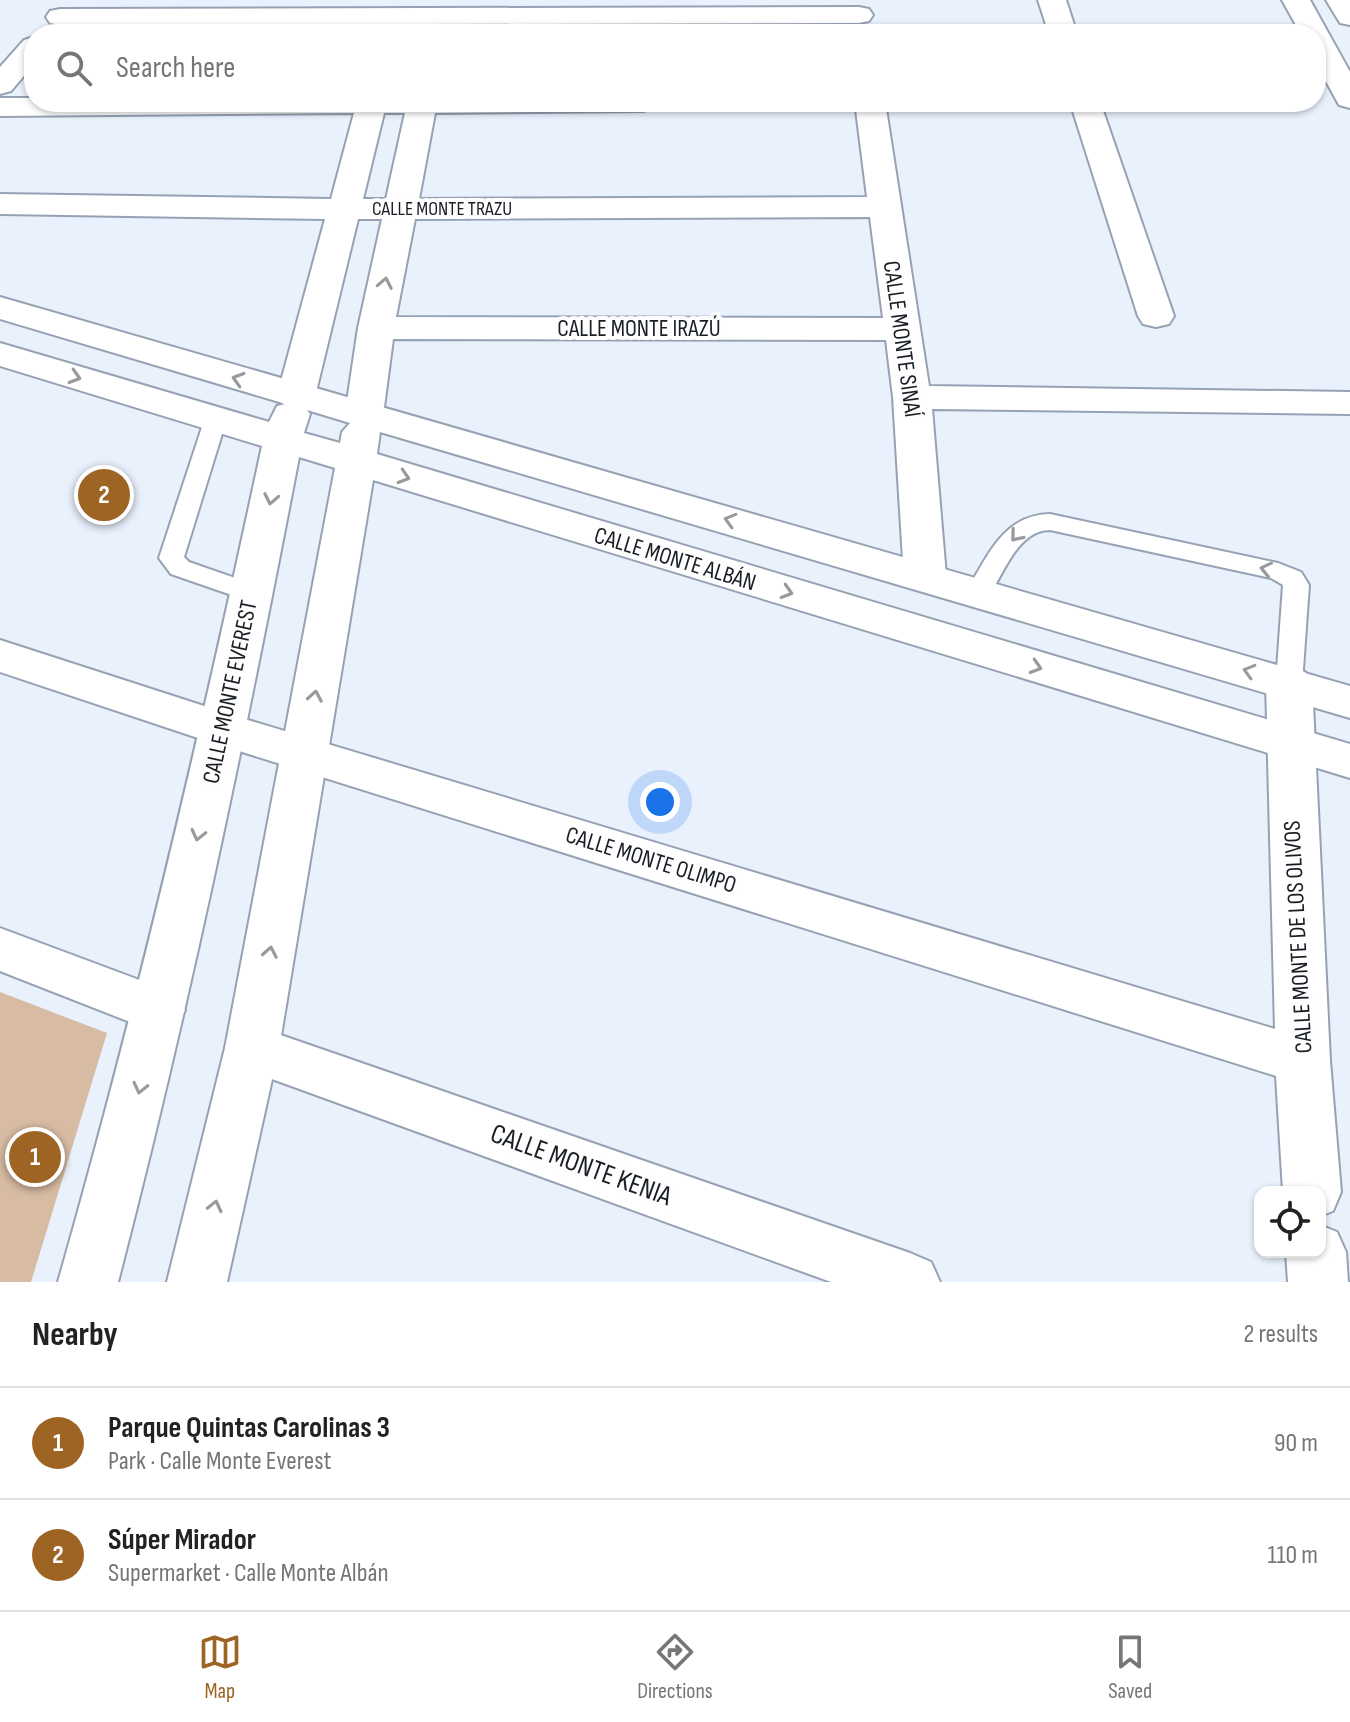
<!DOCTYPE html>
<html lang="en">
<head>
<meta charset="utf-8">
<style>
	:root { --surface:#fff; --page:#f2f2f2; --text:#222; --muted:#767676; --line:#e0e0e0; --accent:#9e6423 }
	body { margin:0; font-family:"Sofia Sans Condensed",sans-serif; background:var(--page); color:var(--text) }
	.controls { position:absolute; right:24px; bottom:24px; display:grid; overflow:hidden; border-radius:16px; box-shadow:0 2px 6px #0004 }
	.controls button { width:72px; height:72px; display:grid; place-items:center; padding:0; border:0; border-bottom:2px solid var(--line); background:var(--surface); color:var(--text); font:40px sans-serif }
	.you { position:absolute; left:660px; top:802px; width:28px; height:28px; margin:-20px; border:6px solid #fff; border-radius:50%; background:#1a73e8; box-shadow:0 0 0 12px #1a73e833 }
	.badge { display:grid; place-items:center; width:52px; height:52px; border-radius:50%; background:var(--accent); color:#fff; font-size:26px; font-weight:700 }
	.pin { position:absolute; translate:-50% -50%; border:4px solid #fff; box-shadow:0 2px 8px #0006 }
	.list { margin:0; padding:0; list-style:none }
	h2 { display:flex; justify-content:space-between; align-items:center; height:104px; margin:0; padding:0 32px; font-size:34px }
	h2 small { font-size:26px; font-weight:400; color:var(--muted) }
	.list li { display:grid; grid-template-columns:52px 1fr auto; gap:24px; align-items:center; box-sizing:border-box; height:112px; padding:0 32px; border-top:2px solid var(--line) }
	.list b { display:block; font-size:30px; white-space:nowrap }
	.list p { margin:0; font-size:26px; white-space:nowrap; color:var(--muted) }
	.list em { font-size:26px; font-style:normal; color:var(--muted) }
	.icon { flex:none; width:44px; height:44px; fill:none; stroke:currentColor; stroke-width:2; stroke-linecap:round; stroke-linejoin:round }
	.map { position:relative; flex:none; width:1350px; height:1282px; overflow:hidden }
	.search { position:absolute; background:var(--surface); box-shadow:0 2px 6px #0004; left:24px; right:24px; top:24px; height:88px; display:flex; align-items:center; gap:20px; box-sizing:border-box; padding:0 28px; border-radius:32px; color:var(--muted); font-size:30px }
	.sheet { height:328px; background:var(--surface) }
	nav { display:flex; justify-content:space-around; align-items:center; box-sizing:border-box; height:112px; border-top:2px solid var(--line); background:var(--surface); font-size:22px; color:var(--muted) }
	nav a { display:grid; justify-items:center; gap:4px }
	nav .on { color:var(--accent) }
	.map>svg:first-child { display:block }
	.green { fill:#d7bba2 }
	.lines { fill:none; stroke-linecap:round; stroke-linejoin:round }
	.lane-casing { stroke:#96a2b4; stroke-width:4 }
	.street-casing { stroke:#96a2b4; stroke-width:4 }
	.secondary-casing { stroke:#96a2b4; stroke-width:4 }
	.primary-casing { stroke:#96a2b4; stroke-width:4 }
	.lane { fill:#fff; fill-rule:evenodd }
	.street { fill:#fff; fill-rule:evenodd }
	.secondary { fill:#fff; fill-rule:evenodd }
	.primary { fill:#fff; fill-rule:evenodd }
	.oneway { stroke:#989a9d }
	.labels { text-anchor:middle; dominant-baseline:central; stroke-width:8; stroke-linejoin:round; paint-order:stroke }
	.far-street-label { font-size:20px; fill:#191e25; stroke:#fefefe }
	.street-label { font-size:24px; fill:#191e25; stroke:#fefefe }
	.near-street-label { font-size:28px; fill:#191e25; stroke:#fefefe }
</style>
</head>
<body>
<div class="map">
<svg width="1350" height="1282" viewBox="0 0 1350 1282">
	<rect width="100%" height="100%" fill="#e9f1fd"/>
	<path class="green" d="M0,992L107,1033L31,1282H0Z"/>
	<g class="lines">
		<defs>
			<g id="lane">
				<path d="M215,414L223,416L226,421L184,557L189,562L261,587L265,593L261,599L252,602L171,574L159,558L204,421L207,416Z"/>
				<path d="M1050,514L1278,563L1301,572L1309,585L1302,683L1298,690L1289,692L1280,690L1276,683L1283,585L1271,578L1050,530C1018,530 1003,574 988,598L979,601L970,598L966,592C988,556 1003,515 1050,514Z"/>
			</g>
			<g id="street">
				<path d="M1038,0H1066L1077,34H1049Z"/>
				<path d="M859,7L869,9L873,15L869,21L859,23L60,25L50,23L46,17L50,11L60,9Z"/>
				<path d="M34,37V64L11,91L0,94V67L24,40Z"/>
				<path d="M0,98H34V102H658L654,108L643,111L435,113L419,199L867,197L855,102H885L929,386L1350,392V414L932,409L946,576L940,586L925,590L910,586L904,576L893,397L886,340L393,339L383,415L378,423L364,427L350,423L345,415L358,328L382,219H358L315,396L309,404L296,407L283,404L277,396L325,219L0,214V194L331,199L354,113L0,116ZM384,113H405L386,199H363ZM870,217L883,318L396,317L415,219Z"/>
				<path d="M1070,102H1100L1174,316L1169,324L1156,327L1143,324L1138,316Z"/>
				<path d="M0,640L238,717L1275,1029L1266,683L1273,672L1289,667L1305,672L1312,683L1330,1061L1341,1192L1333,1211L1320,1216V1192H1283L1276,1076L207,741L0,672Z"/>
				<path d="M0,928L177,994L185,1010L177,1026L158,1033L0,971Z"/>
				<path d="M252,1025L910,1253L931,1262L940,1282H831L233,1065L225,1048L233,1031Z"/>
				<path d="M1320,1225L1337,1232L1346,1252L1348,1282H1288L1286,1252H1320Z"/>
			</g>
			<path id="secondary" d="M0,297L1350,686V718L380,432L377,454L1350,744V778L373,480L279,1048L227,1282H167L225,1048L335,468L299,457C246,734 189,1009 118,1282H58C137,1006 202,727 262,446L0,366V343L269,422L277,406L286,404L0,319ZM307,410L350,423L342,432L340,443L304,433L310,414Z"/>
			<g id="primary">
				<path d="M1282,0H1310L1350,72V108L1339,105L1316,63V34H1301Z"/>
				<path d="M1326,0H1350V25L1340,23Z"/>
			</g>
		</defs>
		<use href="#lane" class="lane-casing"/>
		<use href="#street" class="street-casing"/>
		<use href="#secondary" class="secondary-casing"/>
		<use href="#primary" class="primary-casing"/>
		<use href="#lane" class="lane"/>
		<use href="#street" class="street"/>
		<use href="#secondary" class="secondary"/>
		<use href="#primary" class="primary"/>
	</g>
	<defs><path id="oneway-chevron" d="M-2-3.5L2.5 0L-2 3.5" fill="none" stroke-width="1.6" stroke-linecap="round" stroke-linejoin="round" transform="scale(2)"/></defs>
	<g class="oneway">
		<use href="#oneway-chevron" transform="translate(385 283) rotate(-79)"/>
		<use href="#oneway-chevron" transform="translate(75 377) rotate(17)"/>
		<use href="#oneway-chevron" transform="translate(238 379) rotate(-163)"/>
		<use href="#oneway-chevron" transform="translate(404 477) rotate(17)"/>
		<use href="#oneway-chevron" transform="translate(271 499) rotate(101)"/>
		<use href="#oneway-chevron" transform="translate(730 520) rotate(-164)"/>
		<use href="#oneway-chevron" transform="translate(1016 536) rotate(130)"/>
		<use href="#oneway-chevron" transform="translate(1266 569) rotate(-167)"/>
		<use href="#oneway-chevron" transform="translate(787 592) rotate(17)"/>
		<use href="#oneway-chevron" transform="translate(1036 667) rotate(17)"/>
		<use href="#oneway-chevron" transform="translate(1249 671) rotate(-164)"/>
		<use href="#oneway-chevron" transform="translate(315 696) rotate(-80)"/>
		<use href="#oneway-chevron" transform="translate(198 835) rotate(103)"/>
		<use href="#oneway-chevron" transform="translate(270 952) rotate(-80)"/>
		<use href="#oneway-chevron" transform="translate(140 1088) rotate(103)"/>
		<use href="#oneway-chevron" transform="translate(215 1206) rotate(-77)"/>
	</g>
	<g class="labels">
		<g class="far-street-label">
			<text x="442" y="209">CALLE MONTE TRAZU</text>
		</g>
		<g class="street-label">
			<text x="639" y="328">CALLE MONTE IRAZÚ</text>
			<text transform="translate(902 339) rotate(82)">CALLE MONTE SINAÍ</text>
			<text transform="translate(675 559) rotate(17)">CALLE MONTE ALBÁN</text>
			<text transform="translate(230 692) rotate(-78)">CALLE MONTE EVEREST</text>
			<text transform="translate(651 860) rotate(17)">CALLE MONTE OLIMPO</text>
			<text transform="translate(1298 937) rotate(-93)">CALLE MONTE DE LOS OLIVOS</text>
		</g>
		<g class="near-street-label">
			<text transform="translate(581 1165) rotate(20)">CALLE MONTE KENIA</text>
		</g>
	</g>
</svg>
<div class="controls">
<button><svg class="icon" aria-label="locate" viewBox="0 0 24 24"><circle cx="12" cy="12" r="6"/><path d="M12 2v4M12 18v4M2 12h4M18 12h4"/></svg></button>
</div>
<div class="you"></div>
<div class="pin badge" style="left:35px;top:1157px">1</div>
<div class="pin badge" style="left:104px;top:495px">2</div>
<div class="search"><svg class="icon" aria-label="search" viewBox="0 0 24 24"><circle cx="10" cy="10" r="6"/><path d="M15 15l6 6"/></svg>Search here</div>
</div>
<section class="sheet">
<h2>Nearby<small>2 results</small></h2>
<ul class="list">
<li><span class="badge">1</span><div><b>Parque Quintas Carolinas 3</b><p>Park · Calle Monte Everest</p></div><em>90 m</em></li>
<li><span class="badge">2</span><div><b>Súper Mirador</b><p>Supermarket · Calle Monte Albán</p></div><em>110 m</em></li>
</ul>
</section>
<nav>
<a class="on"><svg class="icon" aria-label="map" viewBox="0 0 24 24"><path d="M3 6l6-2 6 2 6-2v14l-6 2-6-2-6 2zM9 4v14M15 6v14"/></svg>Map</a>
<a><svg class="icon" aria-label="directions" viewBox="0 0 24 24"><path d="M12 3l9 9-9 9-9-9zM9 14v-3h6M13 9l2 2-2 2"/></svg>Directions</a>
<a><svg class="icon" aria-label="saved" viewBox="0 0 24 24"><path d="M7 4h10v16l-5-4-5 4z"/></svg>Saved</a>
</nav>
</body>
</html>
